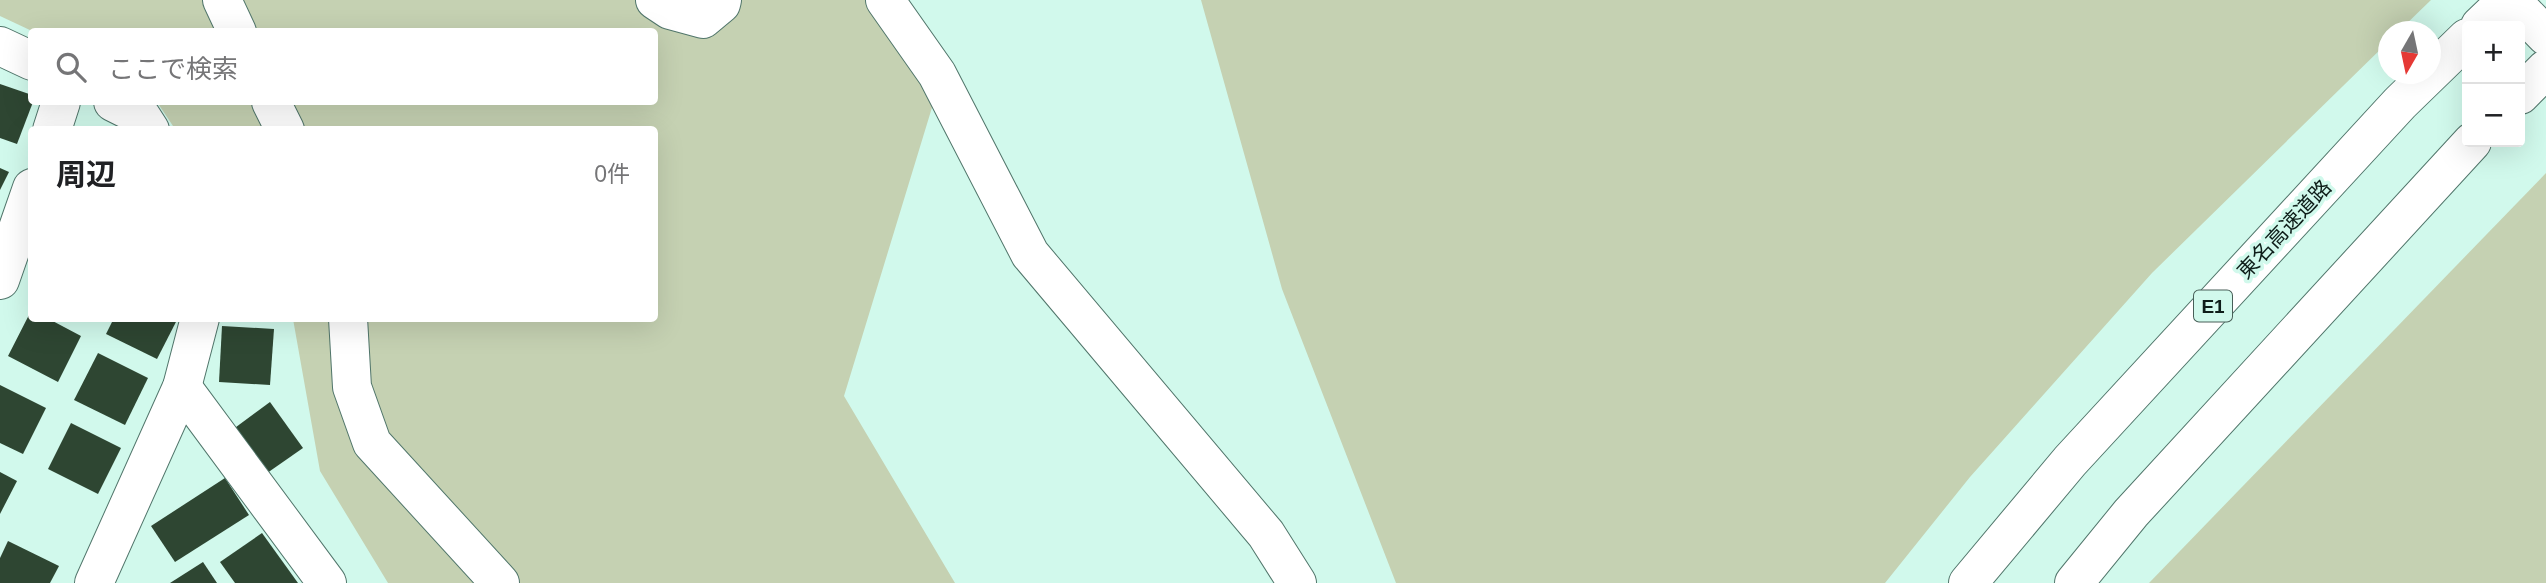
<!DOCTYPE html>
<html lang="ja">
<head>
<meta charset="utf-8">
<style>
	:root { --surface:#fff; --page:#f6f6f6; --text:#202124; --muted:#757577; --line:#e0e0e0 }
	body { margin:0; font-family:Helvetica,"Noto Sans JP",sans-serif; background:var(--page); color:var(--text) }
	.controls { position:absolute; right:21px; top:21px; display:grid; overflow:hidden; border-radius:7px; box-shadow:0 7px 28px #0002 }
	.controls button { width:63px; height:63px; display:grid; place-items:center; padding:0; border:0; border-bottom:2px solid var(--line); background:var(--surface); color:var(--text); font:35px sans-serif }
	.compass { position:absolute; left:2378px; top:21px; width:63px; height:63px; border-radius:50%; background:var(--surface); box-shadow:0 7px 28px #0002; rotate:189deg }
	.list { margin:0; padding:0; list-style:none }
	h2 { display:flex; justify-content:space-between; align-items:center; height:91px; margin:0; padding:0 28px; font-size:30px }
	h2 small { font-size:23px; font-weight:400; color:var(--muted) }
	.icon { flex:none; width:38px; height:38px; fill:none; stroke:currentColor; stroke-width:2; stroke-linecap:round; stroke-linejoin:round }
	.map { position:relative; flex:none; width:2546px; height:583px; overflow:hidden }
	.search { position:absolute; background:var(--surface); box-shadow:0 7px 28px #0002; left:28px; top:28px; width:630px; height:77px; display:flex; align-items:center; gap:18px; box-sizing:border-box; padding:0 24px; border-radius:7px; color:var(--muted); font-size:26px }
	.panel { position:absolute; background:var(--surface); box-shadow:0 7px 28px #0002; left:28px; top:126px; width:630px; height:196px; border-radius:7px }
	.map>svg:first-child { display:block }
	.green { fill:#c5d1b2 }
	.building { fill:#2e4632 }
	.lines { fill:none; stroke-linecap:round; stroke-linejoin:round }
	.street-casing { stroke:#51766b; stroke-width:40 }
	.highway-casing { stroke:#51766b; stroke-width:40 }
	.street { stroke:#fff; stroke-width:38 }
	.highway { stroke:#fff; stroke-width:38 }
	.labels { text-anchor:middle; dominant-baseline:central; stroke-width:7; stroke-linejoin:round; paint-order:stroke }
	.shield { fill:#d1f9ec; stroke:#485f58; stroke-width:2 }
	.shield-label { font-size:19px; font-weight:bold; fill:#0e1d19 }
	.street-label { font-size:21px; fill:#0e1d19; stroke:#d1f9ec }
</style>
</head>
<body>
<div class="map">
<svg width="2546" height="583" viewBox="0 0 2546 583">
	<rect width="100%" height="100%" fill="#d1f9ec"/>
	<g class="green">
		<path d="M0,0H907L941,78L844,396L955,583H388L320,471L293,319L654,318V130L175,129L157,102H654V32L32,31L0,16Z"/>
		<path d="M1201,0H2431L2399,31L2388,32V42L2152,273L1970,477L1885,583H1396L1282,289Z"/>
		<path d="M2546,173V583H2149Z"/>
	</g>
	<g class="building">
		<path d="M0,84L32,95L33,102L17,144L0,138Z"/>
		<path d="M0,168L9,172L0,190Z"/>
		<path d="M32,309V318H47L81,336L58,382L8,356Z"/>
		<path d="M114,318H178L157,359L106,334Z"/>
		<path d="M222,326L274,329L270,385L219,382Z"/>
		<path d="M98,353L148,378L125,425L74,400Z"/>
		<path d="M0,385L46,408L23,454L0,443Z"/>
		<path d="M270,402L303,448L260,478L228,433Z"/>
		<path d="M71,423L121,448L98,494L48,469Z"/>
		<path d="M0,472L17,481L0,514Z"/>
		<path d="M225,478L249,515L175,562L151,526Z"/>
		<path d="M262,533L298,583H235L220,562Z"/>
		<path d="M8,541L59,566L50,583H0V558Z"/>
		<path d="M203,562L217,583H170Z"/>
	</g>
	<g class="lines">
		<defs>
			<g id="street">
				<path d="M222,0L237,32"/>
				<path d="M655,0L670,10L703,19L721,4L722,0"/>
				<path d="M885,0L937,74L1030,254L1266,534L1297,583"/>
				<path d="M2511,0L2546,36"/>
				<path d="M0,46L32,61"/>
				<path d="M113,102L141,116L150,130"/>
				<path d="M271,102L285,130"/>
				<path d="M52,130L61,102"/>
				<path d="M0,280L32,188"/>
				<path d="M348,318L352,387L372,443L500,583"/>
				<path d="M182,387L327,583"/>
				<path d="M94,583L182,387L200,318"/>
			</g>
			<g id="highway">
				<path d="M2480,26L2507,0"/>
				<path d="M2520,95L2546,69"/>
				<path d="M1968,583L2070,461L2400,103L2467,38"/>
				<path d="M2074,583L2131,513L2472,142"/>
			</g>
		</defs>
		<use href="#street" class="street-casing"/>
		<use href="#highway" class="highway-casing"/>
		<use href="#street" class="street"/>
		<use href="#highway" class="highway"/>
	</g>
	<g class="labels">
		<rect class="shield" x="2194" y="290.5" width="38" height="31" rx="5"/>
		<g class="shield-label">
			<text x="2213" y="306">E1</text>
		</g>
		<g class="street-label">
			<text transform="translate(2284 229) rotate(-47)">東名高速道路</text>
		</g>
	</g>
</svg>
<div class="controls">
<button>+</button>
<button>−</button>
</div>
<svg class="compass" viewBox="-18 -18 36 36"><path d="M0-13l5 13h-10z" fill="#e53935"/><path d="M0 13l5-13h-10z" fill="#757577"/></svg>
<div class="search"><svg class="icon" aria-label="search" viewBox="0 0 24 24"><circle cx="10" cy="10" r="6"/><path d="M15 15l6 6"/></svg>ここで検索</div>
<section class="panel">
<h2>周辺<small>0件</small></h2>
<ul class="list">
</ul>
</section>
</div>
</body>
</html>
